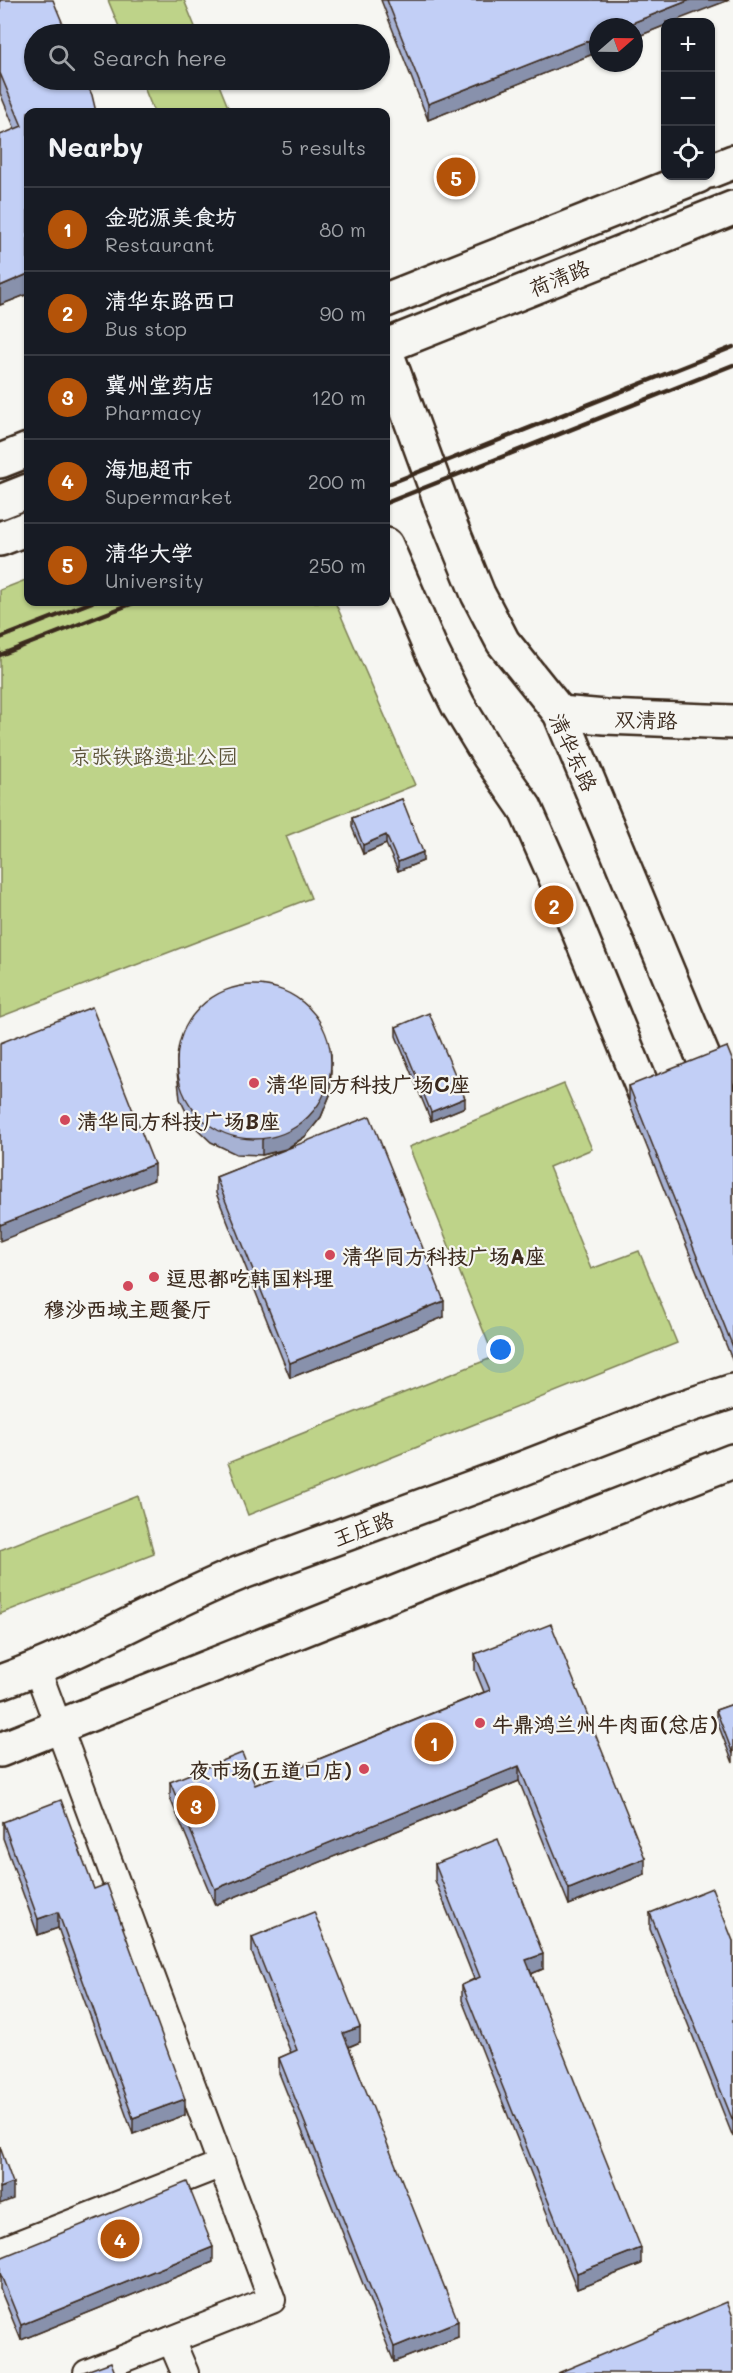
<!DOCTYPE html>
<html lang="en">
<head>
<meta charset="utf-8">
<style>
	:root { --surface:#171b24; --page:#242831; --text:#f1f3f6; --muted:#9ea1a6; --line:#363941; --accent:#b45309 }
	body { margin:0; font-family:Mali,"LXGW WenKai TC",sans-serif; background:var(--page); color:var(--text) }
	.controls { position:absolute; right:18px; top:18px; display:grid; overflow:hidden; border-radius:12px; box-shadow:0 2px 4px #0004 }
	.controls button { width:54px; height:54px; display:grid; place-items:center; padding:0; border:0; border-bottom:2px solid var(--line); background:var(--surface); color:var(--text); font:30px sans-serif }
	.compass { position:absolute; left:589px; top:18px; width:54px; height:54px; border-radius:50%; background:var(--surface); box-shadow:0 2px 4px #0004; rotate:70deg }
	.you { position:absolute; left:501px; top:1350px; width:21px; height:21px; margin:-15px; border:4px solid #fff; border-radius:50%; background:#1a73e8; box-shadow:0 0 0 9px #1a73e833 }
	.badge { display:grid; place-items:center; width:39px; height:39px; border-radius:50%; background:var(--accent); color:#fff; font-size:20px; font-weight:700 }
	.pin { position:absolute; translate:-50% -50%; border:3px solid #fff; box-shadow:0 2px 6px #0006 }
	.list { margin:0; padding:0; list-style:none }
	h2 { display:flex; justify-content:space-between; align-items:center; height:78px; margin:0; padding:0 24px; font-size:26px }
	h2 small { font-size:20px; font-weight:400; color:var(--muted) }
	.list li { display:grid; grid-template-columns:39px 1fr auto; gap:18px; align-items:center; box-sizing:border-box; height:84px; padding:0 24px; border-top:2px solid var(--line) }
	.list b { display:block; font-size:22px; white-space:nowrap }
	.list p { margin:0; font-size:20px; white-space:nowrap; color:var(--muted) }
	.list em { font-size:20px; font-style:normal; color:var(--muted) }
	.icon { flex:none; width:33px; height:33px; fill:none; stroke:currentColor; stroke-width:2; stroke-linecap:round; stroke-linejoin:round }
	.map { position:relative; flex:none; width:733px; height:2373px; overflow:hidden }
	.search { position:absolute; background:var(--surface); box-shadow:0 2px 4px #0004; left:24px; top:24px; width:366px; height:66px; display:flex; align-items:center; gap:15px; box-sizing:border-box; padding:0 21px; border-radius:33px; color:var(--muted); font-size:22px }
	.panel { position:absolute; background:var(--surface); box-shadow:0 2px 4px #0004; left:24px; top:108px; width:366px; height:498px; border-radius:12px }
	.map>svg:first-child { display:block }
	.green { fill:#bed389; stroke:#7c7e54; stroke-width:1.5 }
	.lines { fill:none; stroke-linecap:round; stroke-linejoin:round }
	.street-casing { stroke:#3b2a1e; stroke-width:30 }
	.secondary-casing { stroke:#3b2a1e; stroke-width:38 }
	.street { stroke:#f6f6f2; stroke-width:26 }
	.secondary { stroke:#f6f6f2; stroke-width:33 }
	.rail { stroke:#3b2a1e; stroke-width:4.5 }
	.wall { fill:#a7b2d4; stroke:#3b2a1e; stroke-width:1.5 }
	.shaded-wall { fill:#8891ac; stroke:#3b2a1e; stroke-width:1.5 }
	.building { fill:#c2cff6; stroke:#3b2a1e; stroke-width:1.5 }
	.poi-dot { fill:#d1495b; stroke:#f6f6f2; stroke-width:2 }
	.labels { text-anchor:middle; dominant-baseline:central; stroke-width:4.5; stroke-linejoin:round; paint-order:stroke }
	.street-label { font-size:21px; fill:#3b2a1e; stroke:#f6f6f2 }
	.park-label { font-size:21px; fill:#5c5439; stroke:#f6f6f2 }
	.poi-label { font-size:21px; font-weight:bold; fill:#3b2a1e; stroke:#f6f6f2; text-anchor:start }
</style>
</head>
<body>
<div class="map">
<svg width="733" height="2373" viewBox="0 0 733 2373">
	<rect width="100%" height="100%" fill="#f6f6f2"/>
	<filter id="ink" filterUnits="userSpaceOnUse"><feTurbulence type="fractalNoise" baseFrequency=".0167" numOctaves="2"/><feDisplacementMap in="SourceGraphic" scale="12" xChannelSelector="R" yChannelSelector="G"/><feConvolveMatrix kernelMatrix="1 2 1 2 8 2 1 2 1" color-interpolation-filters="sRGB"/></filter>
	<g filter="url(#ink)">
		<g class="green">
			<path d="M108,0H184L198,34H122Z"/>
			<path d="M141,80H217L230,112H154Z"/>
			<path d="M28,579V602H335L415,785L286,836L311,898L0,1017V590Z"/>
			<path d="M564,1084L592,1149L549,1167L591,1269L639,1251L677,1343L248,1515L228,1463L494,1357L409,1147Z"/>
			<path d="M138,1496L154,1554L0,1614V1550Z"/>
		</g>
		<g class="lines">
			<defs>
				<g id="street">
					<path d="M37,1669L272,2300L171,2340L185,2373"/>
					<path d="M0,2251L222,2164"/>
					<path d="M87,2373L171,2340"/>
				</g>
				<g id="secondary">
					<path d="M710,171L733,162"/>
					<path d="M386,300L698,176"/>
					<path d="M386,346L733,208"/>
					<path d="M386,352L442,505L478,594L503,642L560,713L733,1129"/>
					<path d="M0,461L28,450"/>
					<path d="M0,502L28,491"/>
					<path d="M0,539L28,528"/>
					<path d="M386,545L432,652L458,705L489,756L525,808L570,910L657,1123"/>
					<path d="M560,713L605,717L733,722"/>
					<path d="M0,1682C83,1653 159,1606 240,1573L498,1478L666,1413L733,1391"/>
					<path d="M0,1750L455,1569L733,1461"/>
				</g>
			</defs>
			<use href="#street" class="street-casing"/>
			<use href="#secondary" class="secondary-casing"/>
			<use href="#street" class="street"/>
			<use href="#secondary" class="secondary"/>
			<g class="rail">
				<path d="M386,485L733,347"/>
				<path d="M386,503L733,365"/>
				<path d="M0,638L92,602"/>
				<path d="M0,655L136,602"/>
			</g>
		</g>
		<g class="wall">
			<path d="M0,0L28,112V294L0,305L15,129L0,93Z"/>
			<path d="M381,0H729L666,22V25L634,38L598,27V52L428,120Z"/>
			<path d="M402,799L423,861L398,871L386,844L363,854L352,827V818Z"/>
			<path d="M396,1027L465,1107L431,1121L396,1036Z"/>
			<path d="M177,1057L331,1070L330,1095L321,1117L306,1136L287,1149L444,1317L290,1378L216,1193V1177L285,1150L262,1155L236,1154L211,1142L192,1124L180,1099L177,1072Z"/>
			<path d="M733,1062V1362L629,1102V1086Z"/>
			<path d="M475,1654L645,1874L569,1905L519,1781L215,1905L170,1798V1782L255,1785L484,1692L475,1670Z"/>
			<path d="M733,1704V1763L716,1719V1710Z"/>
			<path d="M3,1822L94,1889L185,2115L133,2134L58,1928L38,1935L3,1838Z"/>
			<path d="M435,1864L543,1969L531,1974L641,2264L577,2289L462,2000V1985L474,1979L435,1880Z"/>
			<path d="M650,1913L733,1941V2137L650,1929Z"/>
			<path d="M252,1937L360,2042L349,2047L458,2337L394,2362L279,2073V2058L291,2053L252,1953Z"/>
			<path d="M0,2258L213,2262L21,2340L0,2289Z"/>
		</g>
		<g class="shaded-wall">
			<path d="M690,0H729L672,22H666V25L634,38V27H622Z"/>
			<path d="M598,37V52L428,120V104Z"/>
			<path d="M28,274V294L0,305V286Z"/>
			<path d="M386,835V844L363,854V845Z"/>
			<path d="M423,852V861L398,871V862Z"/>
			<path d="M331,1055L330,1095L321,1117L306,1136L286,1149L262,1155V1140Z"/>
			<path d="M465,1098V1107L431,1121V1112Z"/>
			<path d="M154,1164V1180L0,1241V1225Z"/>
			<path d="M444,1301V1317L290,1378V1363Z"/>
			<path d="M519,1766V1781L215,1905V1889Z"/>
			<path d="M645,1858V1874L569,1905V1889Z"/>
			<path d="M58,1912V1928L38,1935V1919Z"/>
			<path d="M543,1954V1969L526,1976V1960Z"/>
			<path d="M360,2027V2042L343,2049V2033Z"/>
			<path d="M185,2099V2115L133,2134V2118Z"/>
			<path d="M13,2183V2199L0,2204V2188Z"/>
			<path d="M213,2247V2262L21,2340V2325Z"/>
			<path d="M641,2248V2264L577,2289V2273Z"/>
			<path d="M458,2321V2337L394,2362V2347Z"/>
		</g>
		<g class="building">
			<path d="M0,0H53L67,34H34V80H85L92,95L96,112H28V274L0,286V135L22,126L0,73Z"/>
			<path d="M387,0H690L622,27H598V37L428,104Z"/>
			<path d="M402,799L423,852L398,862L386,835L363,845L352,818Z"/>
			<circle cx="254" cy="1062" r="77"/>
			<path d="M92,1007L154,1164L0,1225V1043Z"/>
			<path d="M429,1013L465,1098L431,1112L396,1027Z"/>
			<path d="M727,1047L733,1062V1347L629,1086Z"/>
			<path d="M370,1116L444,1301L290,1363L216,1177Z"/>
			<path d="M551,1624L645,1858L569,1889L519,1766L215,1889L170,1782L242,1753L255,1785L490,1690L475,1654Z"/>
			<path d="M733,1704V1754L716,1710Z"/>
			<path d="M61,1800L94,1889L107,1884L185,2099L133,2118L58,1912L38,1919L3,1822Z"/>
			<path d="M498,1839L543,1954L526,1960L641,2248L577,2273L462,1985L480,1977L435,1864Z"/>
			<path d="M712,1888L733,1941V2121L650,1913Z"/>
			<path d="M314,1912L360,2027L343,2033L458,2321L394,2347L279,2058L297,2050L252,1937Z"/>
			<path d="M0,2147L13,2183L0,2188Z"/>
			<path d="M187,2182L213,2247L21,2325L0,2273V2258Z"/>
			<path d="M727,2302L733,2317V2373H558Z"/>
			<path d="M111,2362L115,2373H81Z"/>
		</g>
	</g>
	<g class="poi-dot">
		<circle cx="254" cy="1083" r="6"/>
		<circle cx="65" cy="1120" r="6"/>
		<circle cx="330" cy="1255" r="6"/>
		<circle cx="154" cy="1277" r="6"/>
		<circle cx="128" cy="1286" r="6"/>
		<circle cx="480" cy="1723" r="6"/>
		<circle cx="364" cy="1769" r="6"/>
	</g>
	<g class="labels">
		<g class="street-label">
			<text transform="translate(559 277) rotate(-22)">荷清路</text>
			<text transform="translate(646 719) rotate(2)">双清路</text>
			<text transform="translate(574 752) rotate(65)">清华东路</text>
			<text transform="translate(363 1528) rotate(-20)">王庄路</text>
		</g>
		<g class="park-label">
			<text x="154" y="755">京张铁路遗址公园</text>
		</g>
		<g class="poi-label">
			<text x="266" y="1083">清华同方科技广场C座</text>
			<text x="77" y="1120">清华同方科技广场B座</text>
			<text x="342" y="1255">清华同方科技广场A座</text>
			<text x="166" y="1277">逗思都吃韩国料理</text>
			<text x="128" y="1308" text-anchor="middle">穆沙西域主题餐厅</text>
			<text x="492" y="1723">牛鼎鸿兰州牛肉面(总店)</text>
			<text x="352" y="1769" text-anchor="end">夜市场(五道口店)</text>
		</g>
	</g>
</svg>
<div class="controls">
<button>+</button>
<button>−</button>
<button><svg class="icon" aria-label="locate" viewBox="0 0 24 24"><circle cx="12" cy="12" r="6"/><path d="M12 2v4M12 18v4M2 12h4M18 12h4"/></svg></button>
</div>
<svg class="compass" viewBox="-18 -18 36 36"><path d="M0-13l5 13h-10z" fill="#e53935"/><path d="M0 13l5-13h-10z" fill="#9ea1a6"/></svg>
<div class="you"></div>
<div class="pin badge" style="left:434px;top:1742px">1</div>
<div class="pin badge" style="left:554px;top:905px">2</div>
<div class="pin badge" style="left:196px;top:1805px">3</div>
<div class="pin badge" style="left:120px;top:2239px">4</div>
<div class="pin badge" style="left:456px;top:177px">5</div>
<div class="search"><svg class="icon" aria-label="search" viewBox="0 0 24 24"><circle cx="10" cy="10" r="6"/><path d="M15 15l6 6"/></svg>Search here</div>
<section class="panel">
<h2>Nearby<small>5 results</small></h2>
<ul class="list">
<li><span class="badge">1</span><div><b>金驼源美食坊</b><p>Restaurant</p></div><em>80 m</em></li>
<li><span class="badge">2</span><div><b>清华东路西口</b><p>Bus stop</p></div><em>90 m</em></li>
<li><span class="badge">3</span><div><b>冀州堂药店</b><p>Pharmacy</p></div><em>120 m</em></li>
<li><span class="badge">4</span><div><b>海旭超市</b><p>Supermarket</p></div><em>200 m</em></li>
<li><span class="badge">5</span><div><b>清华大学</b><p>University</p></div><em>250 m</em></li>
</ul>
</section>
</div>
</body>
</html>
